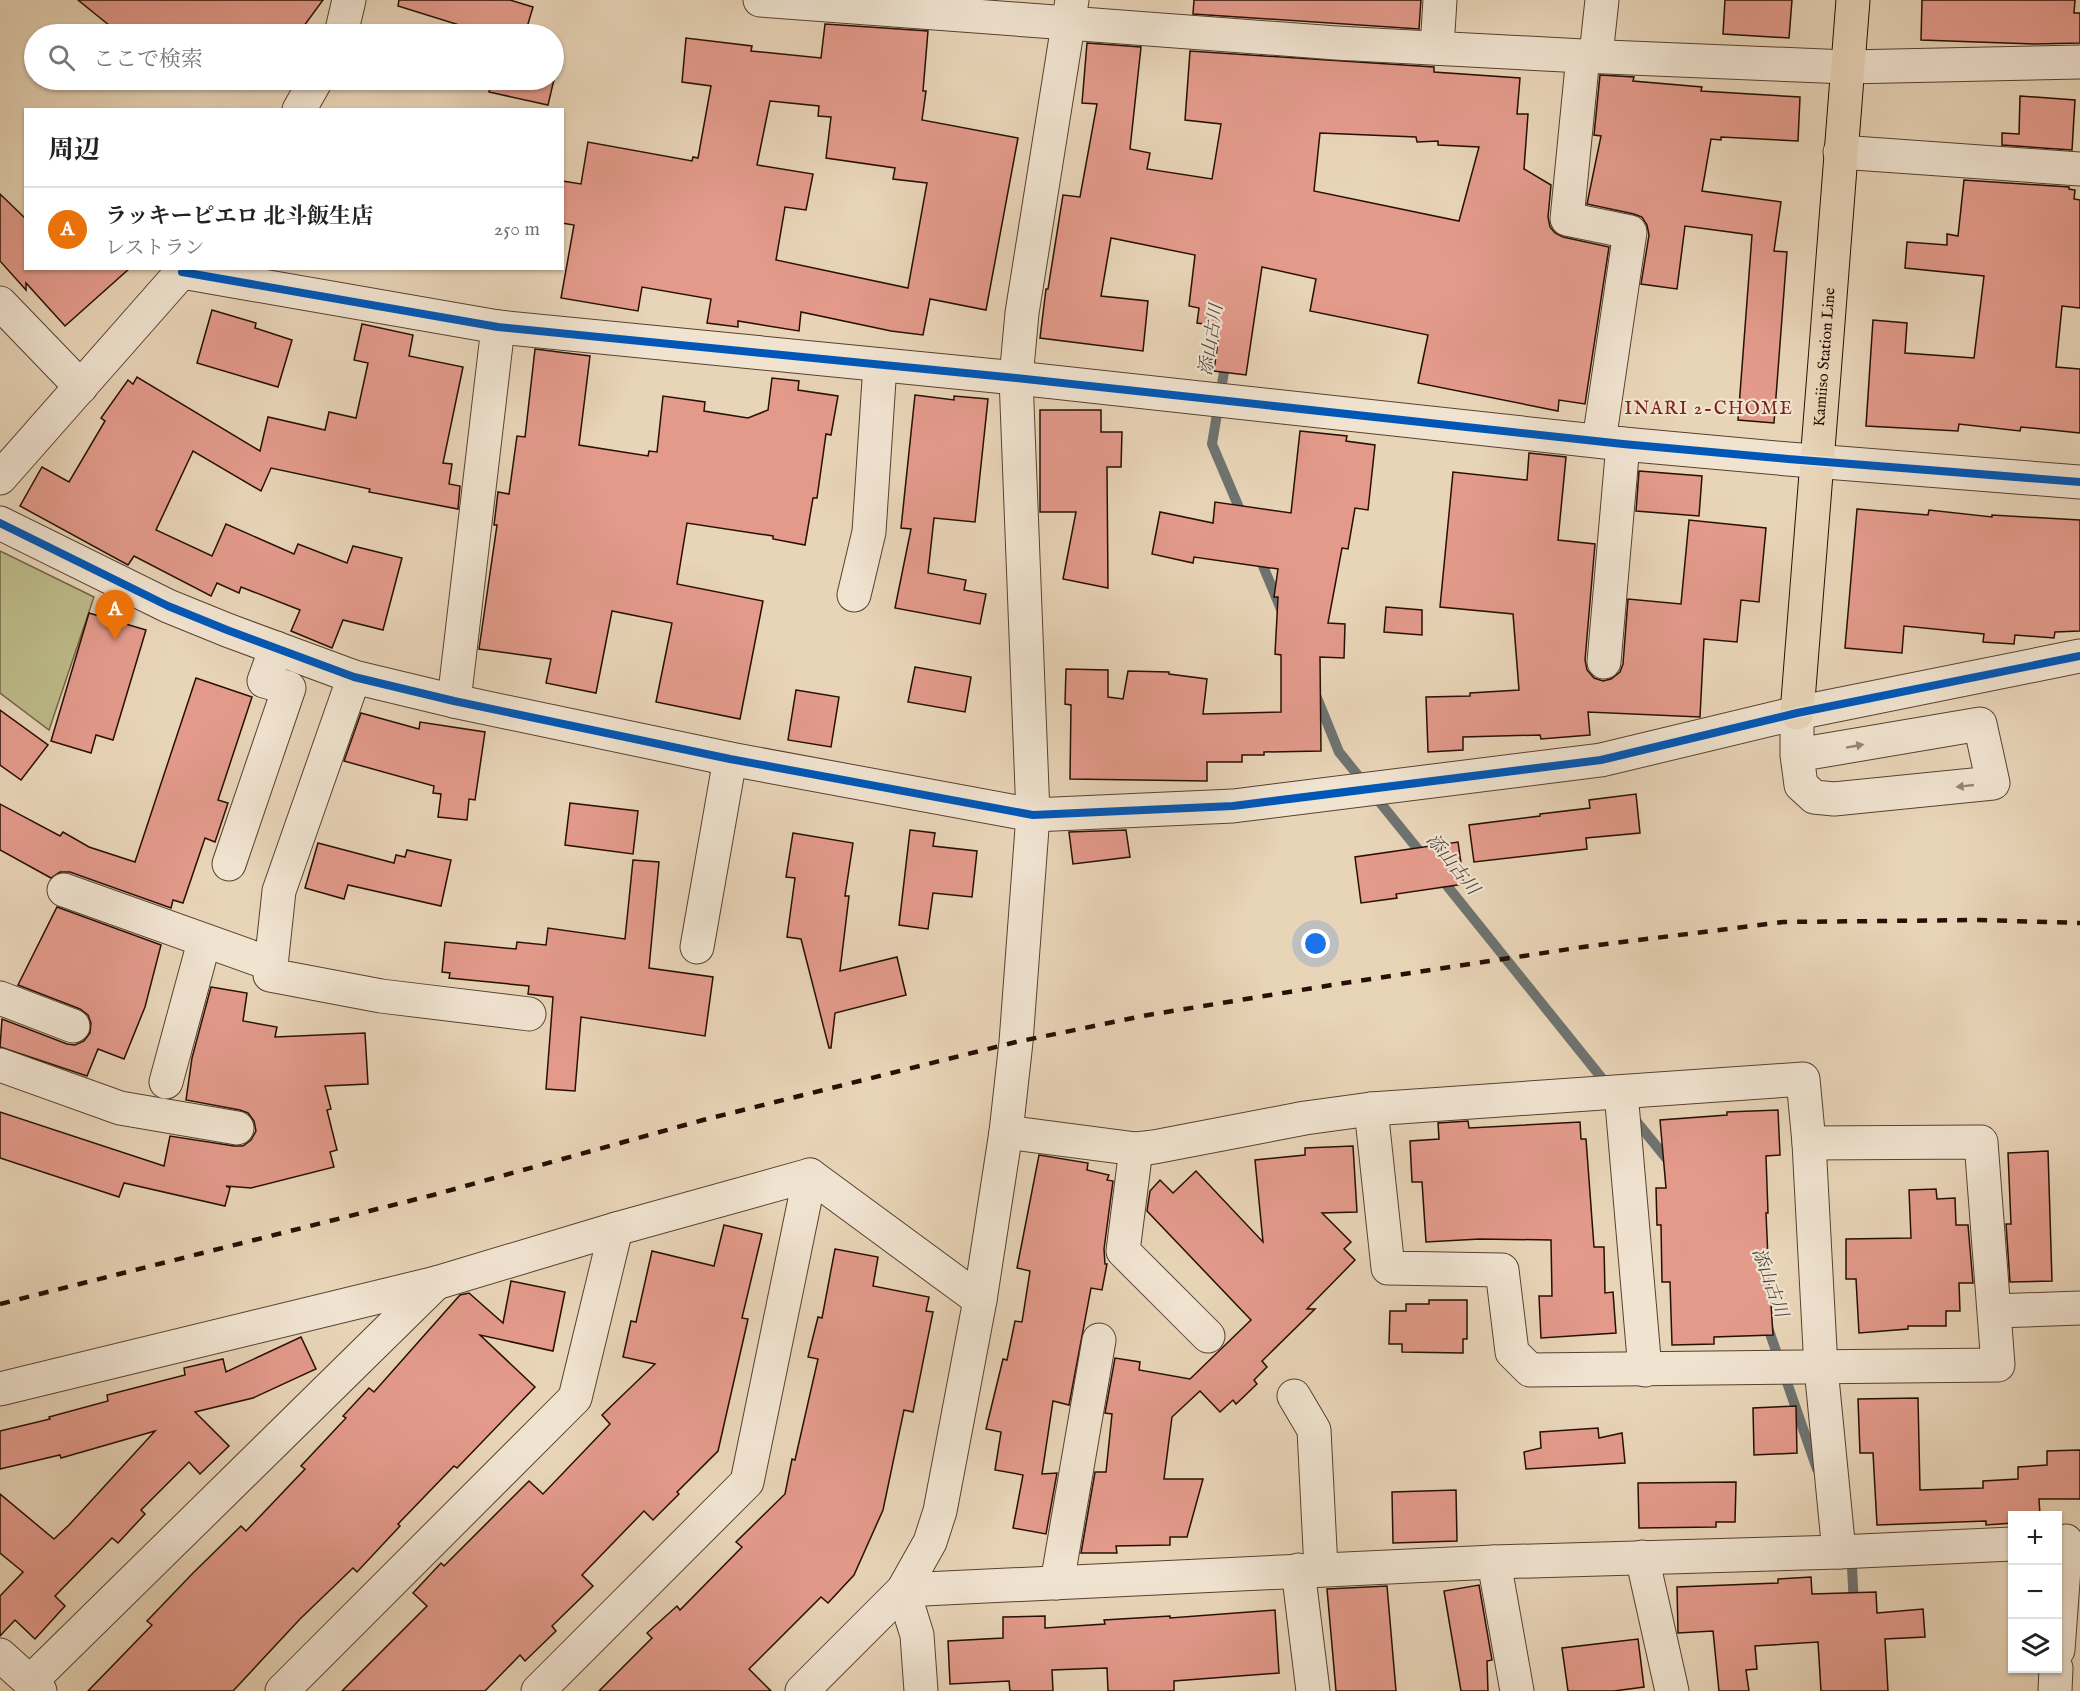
<!DOCTYPE html>
<html lang="ja">
<head>
<meta charset="utf-8">
<style>
	:root { --surface:#fff; --page:#f6f6f6; --text:#222; --muted:#767676; --line:#e0e0e0; --accent:#7c3aed }
	body { margin:0; font-family:"IM FELL English","Noto Serif JP",serif; background:var(--page); color:var(--text) }
	.controls { position:absolute; right:18px; bottom:18px; display:grid; overflow:hidden; border-radius:0px; box-shadow:0 2px 4px #0004 }
	.controls button { width:54px; height:54px; display:grid; place-items:center; padding:0; border:0; border-bottom:2px solid var(--line); background:var(--surface); color:var(--text); font:30px sans-serif }
	.you { position:absolute; left:1316px; top:944px; width:21px; height:21px; margin:-15px; border:4px solid #fff; border-radius:50%; background:#1a73e8; box-shadow:0 0 0 9px #1a73e833 }
	.badge { display:grid; place-items:center; width:39px; height:39px; border-radius:50%; background:var(--accent); color:#fff; font-size:20px; font-weight:700 }
	.pin { position:absolute; translate:-50% -50px; filter:drop-shadow(0 2px 3px #0008) }
	.pin::after { content:''; position:absolute; top:32px; width:21px; height:18px; background:inherit; clip-path:polygon(0 0,100% 0,50% 100%) }
	.list { margin:0; padding:0; list-style:none }
	h2 { display:flex; justify-content:space-between; align-items:center; height:78px; margin:0; padding:0 24px; font-size:26px }
	h2 small { font-size:20px; font-weight:400; color:var(--muted) }
	.list li { display:grid; grid-template-columns:39px 1fr auto; gap:18px; align-items:center; box-sizing:border-box; height:84px; padding:0 24px; border-top:2px solid var(--line) }
	.list b { display:block; font-size:22px; white-space:nowrap }
	.list p { margin:0; font-size:20px; white-space:nowrap; color:var(--muted) }
	.list em { font-size:20px; font-style:normal; color:var(--muted) }
	.icon { flex:none; width:33px; height:33px; fill:none; stroke:currentColor; stroke-width:2; stroke-linecap:round; stroke-linejoin:round }
	.map { position:relative; flex:none; width:2080px; height:1691px; overflow:hidden }
	.search { position:absolute; background:var(--surface); box-shadow:0 2px 4px #0004; left:24px; top:24px; width:540px; height:66px; display:flex; align-items:center; gap:15px; box-sizing:border-box; padding:0 21px; border-radius:33px; color:var(--muted); font-size:22px }
	.panel { position:absolute; background:var(--surface); box-shadow:0 2px 4px #0004; left:24px; top:108px; width:540px; height:162px; border-radius:0px }
	.map>svg:first-child { display:block }
	.green { fill:#bdbb89; stroke:#726546; stroke-width:1.5 }
	.lines { fill:none; stroke-linecap:round; stroke-linejoin:round }
	.stream { stroke:#6e7370; stroke-width:10 }
	.building { fill:#e39a8b; stroke:#280f03; stroke-width:1.5; fill-rule:evenodd }
	.minor-casing { stroke:#584030; stroke-width:35 }
	.major-casing { stroke:#280f03; stroke-width:35 }
	.minor { stroke:#f0e3d0; stroke-width:33 }
	.major { stroke:#e8d4b7; stroke-width:33 }
	.rail { stroke:#280f03; stroke-width:4.5; stroke-dasharray:10 10; stroke-linecap:butt }
	.cycleway-casing { stroke:#f0e3d0; stroke-width:11 }
	.cycleway { stroke:#0057b8; stroke-width:8 }
	.oneway { fill:#968474 }
	.labels { text-anchor:middle; dominant-baseline:central; stroke-width:4.5; stroke-linejoin:round; paint-order:stroke }
	.street-label { font-size:16px; fill:#280f03; stroke:#f0e3d0 }
	.water-label { font-size:18px; font-style:italic; fill:#514943; stroke:#f0e3d0 }
	.neighbourhood-label { font-size:18px; letter-spacing:1.5px; fill:#7a1f14; stroke:#f0e3d0 }
</style>
</head>
<body>
<div class="map">
<svg width="2080" height="1691" viewBox="0 0 2080 1691">
	<rect width="100%" height="100%" fill="#e8d4b7"/>
	<filter id="stains"><feTurbulence type="fractalNoise" baseFrequency=".00333" numOctaves="4"/><feColorMatrix values="0 0 0 0 .2 0 0 0 0 .09 0 0 0 0 .02 0 0 0 .5 -.17"/></filter>
	<radialGradient id="worn" r=".72"><stop offset=".6" stop-color="#630" stop-opacity="0"/><stop offset="1" stop-color="#630" stop-opacity=".3"/></radialGradient>
	<path class="green" d="M0,551L94,597L49,730L0,693Z"/>
	<g class="lines">
		<g class="stream">
			<path d="M1226,360L1212,444L1243,517"/>
			<path d="M1258,554L1283,614"/>
			<path d="M1315,693L1339,752L1425,858"/>
			<path d="M1440,877L1609,1087"/>
			<path d="M1632,1116L1671,1164"/>
			<path d="M1766,1322L1817,1469"/>
			<path d="M1847,1554L1852,1567L1854,1607"/>
		</g>
	</g>
	<g class="building">
		<path d="M78,0H323L298,34H120Z"/>
		<path d="M399,0H510L533,7L525,34H488L398,6Z"/>
		<path d="M1194,0H1421L1419,29L1193,14Z"/>
		<path d="M1725,0H1792L1789,38L1723,34Z"/>
		<path d="M1922,0H2075L2074,13H2080V43L2034,44L1921,40Z"/>
		<path d="M825,24L928,31L923,91H926L922,120L1018,138L986,310L930,299L923,335L891,331L801,312L799,331L738,321V327L707,323L711,299L642,287L638,311L561,298L574,225L562,223V181L581,184L588,142L692,161L693,157L698,158L711,86L682,82L686,38L752,46L751,51L821,58ZM770,101L819,106L818,116L831,117L826,158L895,168L893,179L927,183L908,288L776,260L785,207L806,210L813,174L757,165Z"/>
		<path d="M1087,43L1141,47L1130,149L1150,153L1147,169L1212,179L1221,124L1185,120L1190,51L1434,67V72L1520,78L1517,114H1528L1524,169L1551,185L1548,217L1550,227L1555,233L1563,237L1609,247L1585,404L1559,400L1558,411L1418,383L1428,335L1310,311L1316,279L1262,267L1246,375L1214,371L1220,326L1197,323L1199,308L1189,306L1195,255L1111,238L1101,296L1148,301L1143,351L1040,338L1046,289H1048L1063,195L1080,197L1097,104L1082,103ZM1320,133L1416,137L1417,142L1438,141V145L1479,147L1459,221L1314,191Z"/>
		<path d="M554,57L559,58L548,105L489,92L492,80H554Z"/>
		<path d="M1600,75L1634,77L1633,81L1702,87L1701,91L1800,97L1798,141L1721,137V140L1711,139L1702,191L1781,202L1774,251L1787,252L1774,423L1738,420L1752,235L1685,226L1677,289L1641,284L1649,235L1647,225L1642,217L1634,214L1587,204L1601,136L1594,135Z"/>
		<path d="M2020,96L2075,100L2072,150L2002,145V133L2019,134Z"/>
		<path d="M1964,180L2069,187V189L2075,190L2074,199L2080,200V308L2062,306L2056,367L2080,369V433L2021,427L2020,431L1959,424L1958,431L1866,426L1873,320L1907,323L1905,353L1974,358L1984,276L1905,268L1907,242L1947,245V234L1958,236Z"/>
		<path d="M0,194L26,219V268H130L65,326L26,283V290L0,261Z"/>
		<path d="M212,310L256,323L255,328L292,340L278,387L197,363Z"/>
		<path d="M362,324L413,335L409,356L463,367L443,463L452,464L449,484L460,486L458,509L369,492L370,489L271,468L261,491L193,451L156,530L212,556L226,524L294,554L298,544L347,563L353,546L402,558L383,630L343,620L332,648L291,631L300,610L241,587L239,593L217,583L211,596L134,556L128,565L20,506L42,467L69,482L105,421L101,418L128,380L133,384L137,377L260,451L268,417L325,430L329,412L356,418L368,363L354,360Z"/>
		<path d="M535,349L590,356L579,445L648,456L649,451L657,452L663,396L705,402L704,411L748,418L768,410L772,378L799,381L798,390L838,396L831,435L826,434L817,498H813L805,545L773,539V536L687,523L677,584L763,601L740,719L656,702L672,623L612,611L596,693L546,683L551,659L479,649L497,525H494L498,492L509,494L517,436L525,437Z"/>
		<path d="M915,395L954,400V396L988,399L975,522L934,518L928,573L966,580L964,590L986,594L980,624L895,608L911,529L901,528Z"/>
		<path d="M1040,410H1101V432H1122L1121,467H1107L1108,588L1063,579L1076,512H1040Z"/>
		<path d="M1300,431L1347,436L1346,441L1375,445L1368,510L1355,508L1348,549L1342,548L1328,623L1345,624L1344,658L1320,657L1321,751L1264,752V755H1242V762H1207V781L1070,779L1071,705L1065,704L1066,669L1108,670V697L1123,699L1128,671L1169,672V674L1207,679L1203,714L1281,712V655L1275,654L1278,597H1274L1278,569L1194,557L1193,563L1152,554L1160,512L1213,523L1215,502L1291,513Z"/>
		<path d="M1529,453L1566,457L1558,540L1595,544L1585,660L1587,670L1594,678L1603,681L1611,679L1620,672L1623,664L1628,599L1681,604L1689,520L1766,528L1759,602L1741,600L1737,642L1704,639L1700,717L1588,712L1590,735L1541,739L1540,735L1463,737V750L1428,752L1426,697L1470,696V693L1519,690L1513,614L1440,607L1453,472L1527,480Z"/>
		<path d="M1639,471L1702,476L1699,516L1636,511Z"/>
		<path d="M1857,509L1928,515L1929,510L1992,517V515L2080,520V631L2055,632L2054,638L2015,635L2014,644L1983,642L1984,634L1904,626L1902,653L1845,648Z"/>
		<path d="M1386,607L1422,610V635L1384,632Z"/>
		<path d="M89,613L146,630L113,740L96,735L91,753L51,741Z"/>
		<path d="M915,667L971,677L965,712L908,702Z"/>
		<path d="M196,678L252,697L218,800L228,803L215,842L205,838L183,903L173,900L171,908L70,872H60L51,878L0,850V804L60,836L63,832L89,847L135,862Z"/>
		<path d="M796,690L839,697L831,747L788,740Z"/>
		<path d="M0,710L48,745L21,780L0,765Z"/>
		<path d="M361,713L419,729L420,722L485,732L475,800L469,799L467,820L438,817L441,794L433,793L434,786L344,761Z"/>
		<path d="M1636,794L1640,833L1586,838L1587,849L1474,862L1469,825L1540,816V814L1590,808L1589,800Z"/>
		<path d="M570,803L638,811L633,854L565,845Z"/>
		<path d="M910,830L935,833L933,846L977,851L972,897L933,893L928,929L899,925Z"/>
		<path d="M1126,830L1130,857L1073,864L1069,832Z"/>
		<path d="M793,833L853,843L845,896H849L840,971L897,957L906,995L835,1013L831,1048H829L801,939L787,937L795,878L786,877Z"/>
		<path d="M1458,842L1464,884L1396,894L1397,898L1361,903L1355,857Z"/>
		<path d="M318,843L394,863L396,855L405,857L407,850L451,860L441,906L348,885L344,899L305,888Z"/>
		<path d="M633,860L659,862L649,968L713,977L705,1036L581,1017L575,1091L546,1089L553,997L528,994L529,986L449,978L450,973L442,972L445,942L516,949L517,942L546,945L548,928L625,939Z"/>
		<path d="M57,907L161,945L145,1007L124,1059L98,1049L87,1076L0,1047L2,1019L67,1044L75,1045L84,1041L90,1033L91,1023L88,1015L80,1009L18,985Z"/>
		<path d="M211,987L247,993L243,1021L277,1027L275,1037L365,1033L368,1084L325,1086L331,1109L327,1110L337,1150L330,1152L334,1167L251,1188L226,1186L230,1188L225,1206L124,1183L119,1197L0,1158V1112L164,1166L170,1136L234,1146H243L251,1140L256,1131L254,1121L248,1113L240,1110L186,1100L192,1058Z"/>
		<path d="M1778,1110L1780,1155L1766,1156L1768,1213H1766L1770,1304H1771L1773,1335L1714,1337V1344L1672,1345L1670,1282H1662L1661,1225H1657L1656,1188H1666L1660,1120L1727,1115V1112Z"/>
		<path d="M1468,1121L1469,1128L1580,1122L1581,1139H1586L1594,1247H1604L1605,1293L1613,1292L1616,1333L1541,1338L1539,1296H1552L1551,1240L1480,1239L1426,1242L1422,1182H1412L1410,1141L1439,1139L1438,1123Z"/>
		<path d="M1353,1146L1357,1212L1322,1213L1351,1242L1344,1249L1355,1260L1307,1309H1315L1262,1361L1267,1367L1254,1380L1257,1384L1236,1404L1233,1400L1220,1412L1200,1391L1172,1417L1164,1479H1203L1187,1537H1170V1545L1116,1546L1117,1553H1081L1095,1472H1106L1112,1414L1105,1413L1115,1358L1140,1362L1139,1370L1190,1379L1251,1320L1147,1211L1150,1191L1160,1180L1173,1193L1196,1171L1263,1242L1255,1160L1305,1155V1148Z"/>
		<path d="M2048,1151L2052,1281L2010,1282L2006,1224H2011L2008,1153Z"/>
		<path d="M1039,1155L1088,1163L1087,1170L1109,1175L1107,1180L1113,1181L1104,1249L1105,1264H1107L1102,1290L1091,1288L1069,1405L1053,1401L1042,1474L1057,1473L1046,1534L1013,1528L1023,1475L995,1470L1001,1432L986,1429L1003,1359L1007,1360L1015,1321L1022,1322L1030,1271L1017,1268Z"/>
		<path d="M1936,1189L1937,1199L1955,1198L1956,1225H1968L1973,1283H1959L1960,1311H1946V1326H1908V1329L1859,1333L1856,1279H1846V1239L1911,1238L1909,1190Z"/>
		<path d="M724,1225L762,1234L742,1318L748,1319L718,1451L677,1492L679,1494L653,1520L644,1511L582,1575L593,1586L552,1626L556,1631L525,1661L520,1655L485,1691H342L427,1606L413,1593L441,1563L444,1566L529,1481L543,1494L610,1424L602,1415L655,1364L623,1357L631,1321L636,1322L652,1251L714,1266Z"/>
		<path d="M835,1249L878,1257L873,1286L929,1297L926,1311L933,1312L913,1412L904,1410L883,1510L854,1575L828,1603L821,1597L749,1669L771,1691H599L652,1638L647,1633L677,1606L680,1610L742,1547L736,1542L785,1494L792,1459L795,1460L818,1359L808,1357L818,1317L822,1318Z"/>
		<path d="M511,1281L565,1292L553,1351L480,1335L535,1387L457,1468L454,1466L398,1524L400,1526L357,1572L353,1568L300,1619L233,1691H88L152,1625L147,1621L193,1573L241,1526L246,1531L305,1469L301,1466L346,1418L343,1416L369,1388L374,1392L460,1295L469,1293L503,1323Z"/>
		<path d="M1429,1300H1467V1339H1463V1353L1402,1352V1344H1389L1390,1311H1406V1304H1429Z"/>
		<path d="M301,1337L316,1369L253,1398L195,1412L229,1446L200,1474L189,1462L141,1510L145,1514L118,1543L112,1538L55,1596L65,1606L35,1639L15,1620L0,1636V1596L23,1572L0,1553V1494L54,1539L69,1525L155,1431L61,1458L60,1455L0,1469V1431L50,1419L49,1417L108,1401L107,1395L185,1375L184,1368L223,1359L226,1372Z"/>
		<path d="M1918,1398L1920,1490L1983,1488V1481L2018,1479V1467L2047,1465V1451L2080,1450V1499H2039L2040,1515H2013V1523L1986,1525V1521L1877,1525L1873,1453H1860L1858,1399Z"/>
		<path d="M1796,1406L1797,1453L1754,1455L1753,1408Z"/>
		<path d="M1598,1428L1599,1438L1622,1433L1625,1463L1526,1469L1524,1452L1541,1448L1540,1432Z"/>
		<path d="M1736,1482L1735,1522H1716V1527L1639,1528L1638,1483Z"/>
		<path d="M1456,1490L1457,1541L1393,1543L1392,1492Z"/>
		<path d="M1811,1577L1812,1594L1876,1592L1877,1613L1923,1609L1925,1637L1885,1639L1888,1691H1821L1818,1642L1755,1646L1757,1669L1746,1670L1749,1691H1719L1713,1631L1678,1633L1677,1587L1778,1583V1579Z"/>
		<path d="M1479,1585L1492,1660L1487,1661L1488,1691H1461L1444,1591Z"/>
		<path d="M1387,1586L1396,1691H1336L1327,1589Z"/>
		<path d="M1275,1610L1279,1673L1174,1681V1691H1108L1107,1668L1052,1670L1053,1691H1010L1009,1681L950,1684L948,1641L1003,1638V1617L1045,1616V1628L1105,1624L1104,1620L1170,1616V1618Z"/>
		<path d="M1638,1639L1644,1687L1614,1691H1568L1562,1648Z"/>
	</g>
	<g class="lines">
		<defs>
			<g id="minor">
				<path d="M760,0L1336,43L1583,56L1847,67L2080,62"/>
				<path d="M341,34L349,0"/>
				<path d="M1437,48L1440,0"/>
				<path d="M1596,55L1602,0"/>
				<path d="M1583,56L1567,219L1630,232L1599,441"/>
				<path d="M299,110L316,80"/>
				<path d="M1840,152L2080,169"/>
				<path d="M182,272L498,327L1016,378L1623,444L1788,459L2080,482"/>
				<path d="M0,303L81,387"/>
				<path d="M0,478L185,268"/>
				<path d="M0,523L168,606L227,630L354,677L454,701L730,759L1033,815L1233,806L1601,760L1797,713L2080,656"/>
				<path d="M854,595L869,532L880,365"/>
				<path d="M1604,662L1623,444"/>
				<path d="M354,677L279,891L270,975L381,996L529,1014"/>
				<path d="M454,701L498,327"/>
				<path d="M1797,755L1980,724L1993,783L1834,799L1814,797L1801,785L1797,755V713"/>
				<path d="M229,864L289,688L264,681L276,648"/>
				<path d="M64,890L271,964"/>
				<path d="M697,947L730,759"/>
				<path d="M0,998L73,1026"/>
				<path d="M0,1065L120,1108L237,1128"/>
				<path d="M166,1082L204,942"/>
				<path d="M1621,1092L1645,1370"/>
				<path d="M1371,1109L1388,1268L1502,1270L1512,1352L1530,1370L1998,1365L1981,1142L1809,1143"/>
				<path d="M1006,1132L1136,1149L1154,1147L1305,1118L1371,1109L1803,1079L1809,1143L1821,1368L1839,1552"/>
				<path d="M1136,1149L1123,1251L1208,1336"/>
				<path d="M1995,1311L2080,1308"/>
				<path d="M0,1389L436,1283L616,1229L810,1175L980,1300"/>
				<path d="M1294,1396L1314,1430L1321,1569"/>
				<path d="M1642,1557L1672,1691"/>
				<path d="M1494,1562L1517,1691"/>
				<path d="M1298,1570L1313,1691"/>
				<path d="M1057,1583L1099,1340"/>
				<path d="M2058,1650L2066,1541"/>
				<path d="M0,1655L40,1691"/>
				<path d="M31,1681L436,1283"/>
				<path d="M282,1691L575,1398L616,1229"/>
				<path d="M538,1691L747,1482L810,1175"/>
				<path d="M802,1691L903,1590L930,1542L940,1511L980,1300L1006,1132L1016,1042L1033,815L1016,378L1022,313L1072,0"/>
				<path d="M921,1691L917,1635L903,1590L1494,1562L1839,1552L2012,1544"/>
				<path d="M2055,1691L2056,1668"/>
			</g>
			<g id="major">
				<path id="s1" d="M1797,713C1817,475 1834,238 1853,0"/>
			</g>
		</defs>
		<use href="#minor" class="minor-casing"/>
		<use href="#major" class="major-casing"/>
		<use href="#minor" class="minor"/>
		<use href="#major" class="major"/>
		<path class="rail" d="M0,1304L433,1195L703,1120L1016,1042L1148,1015L1338,984L1583,947L1783,922L1979,920L2080,923"/>
		<defs>
			<g id="cycleway">
				<path d="M182,272L498,327L1016,378L1623,444L1788,459L2080,482"/>
				<path d="M0,523L168,606L227,630L354,677L454,701L730,759L1033,815L1233,806L1601,760L1797,713L2080,656"/>
			</g>
		</defs>
		<use href="#cycleway" class="cycleway-casing"/>
		<use href="#cycleway" class="cycleway"/>
	</g>
	<defs><path id="oneway-solid" d="M-6-.8H1V-3.2L6.5 0L1 3.2V.8H-6Z" transform="scale(1.5)"/></defs>
	<g class="oneway">
		<use href="#oneway-solid" transform="translate(1855 746) rotate(-10)"/>
		<use href="#oneway-solid" transform="translate(1965 786) rotate(174)"/>
	</g>
	<g class="labels">
		<g class="street-label">
			<text stroke="none"><textPath href="#s1" startOffset="357">Kamiiso Station Line</textPath></text>
		</g>
		<g class="water-label">
			<text transform="translate(1212 340) rotate(-81)">添山古川</text>
			<text transform="translate(1452 865) rotate(51)">添山古川</text>
			<text transform="translate(1769 1283) rotate(70)">添山古川</text>
		</g>
		<g class="neighbourhood-label">
			<text x="1709" y="409">INARI 2-CHOME</text>
		</g>
	</g>
	<rect width="100%" height="100%" filter="url(#stains)"/>
	<rect width="100%" height="100%" fill="url(#worn)"/>
</svg>
<div class="controls">
<button>+</button>
<button>−</button>
<button><svg class="icon" aria-label="layers" viewBox="0 0 24 24"><path d="M12 4l9 5-9 5-9-5zM3 14l9 5 9-5"/></svg></button>
</div>
<div class="you"></div>
<div class="pin badge" style="left:115px;top:640px;background:#e8710a">A</div>
<div class="search"><svg class="icon" aria-label="search" viewBox="0 0 24 24"><circle cx="10" cy="10" r="6"/><path d="M15 15l6 6"/></svg>ここで検索</div>
<section class="panel">
<h2>周辺<small></small></h2>
<ul class="list">
<li><span class="badge" style="background:#e8710a">A</span><div><b>ラッキーピエロ 北斗飯生店</b><p>レストラン</p></div><em>250 m</em></li>
</ul>
</section>
</div>
</body>
</html>
